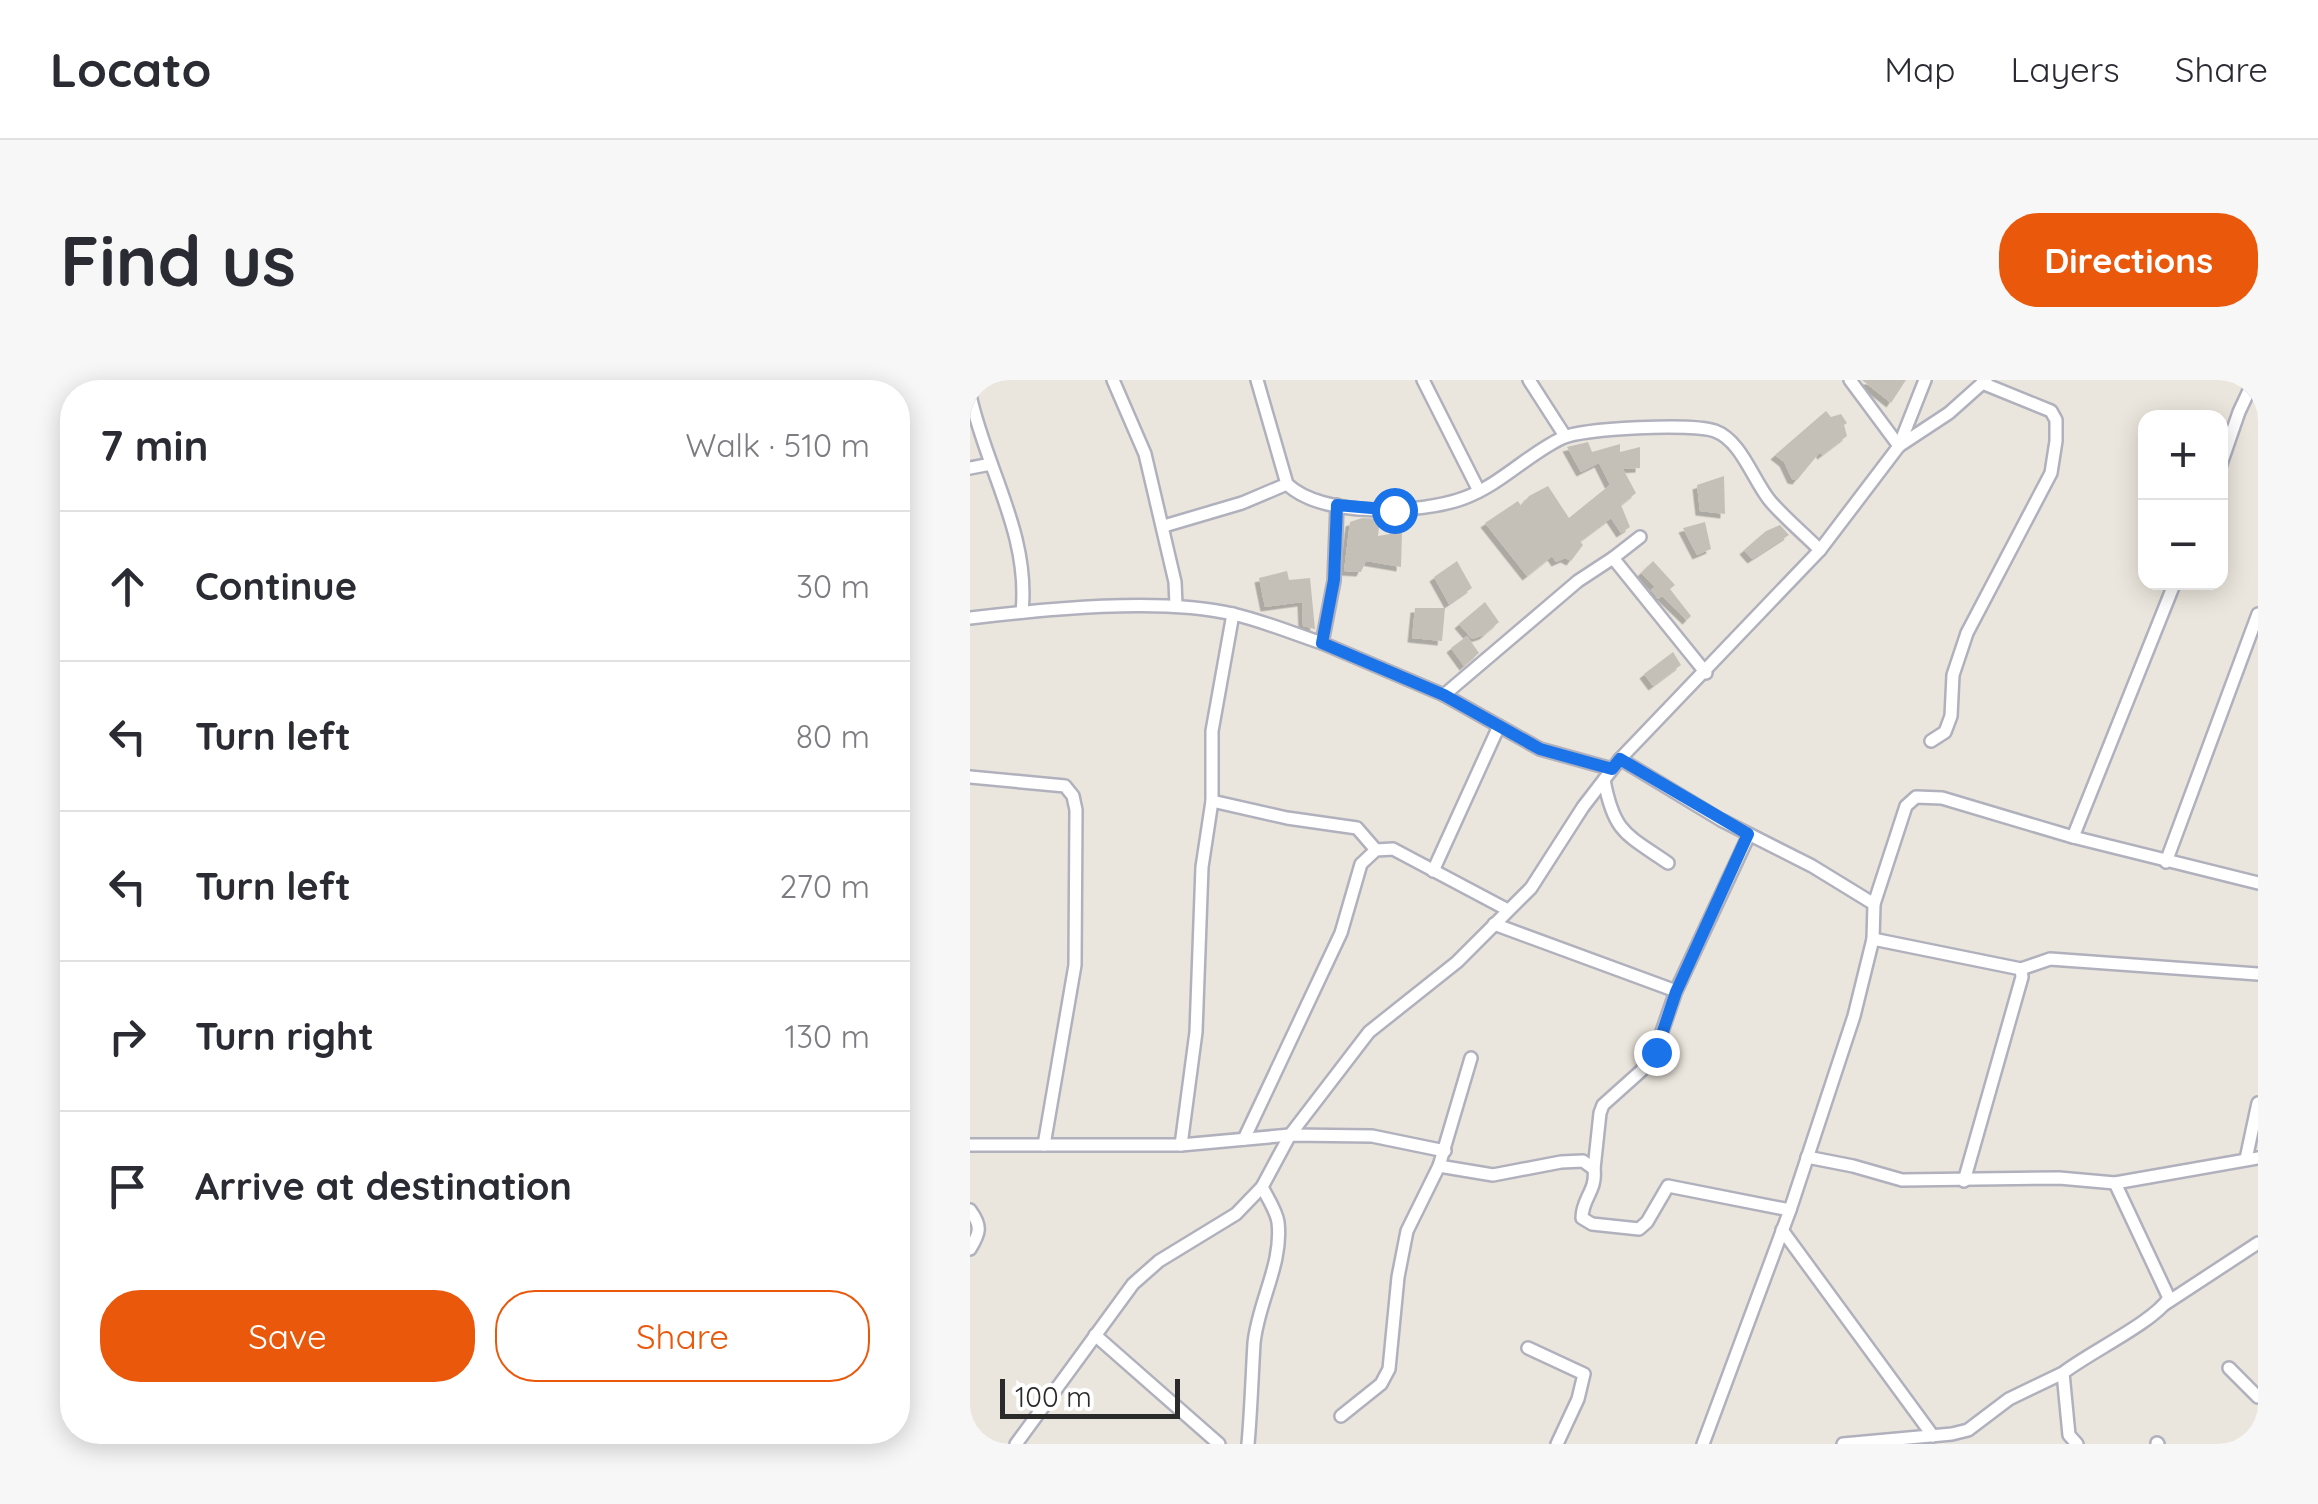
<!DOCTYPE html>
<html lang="en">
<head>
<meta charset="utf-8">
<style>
	:root { --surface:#fff; --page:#f7f7f7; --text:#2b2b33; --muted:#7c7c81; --line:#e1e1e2; --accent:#ea580c }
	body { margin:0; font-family:Quicksand,sans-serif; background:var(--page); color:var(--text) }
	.controls { position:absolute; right:30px; top:30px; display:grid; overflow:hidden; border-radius:20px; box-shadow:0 5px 25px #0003 }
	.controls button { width:90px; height:90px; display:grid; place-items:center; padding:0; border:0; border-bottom:2px solid var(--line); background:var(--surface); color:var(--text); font:50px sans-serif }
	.scale { position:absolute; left:30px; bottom:25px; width:180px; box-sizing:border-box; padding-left:10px; border:5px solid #2a2a2a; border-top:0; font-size:28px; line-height:35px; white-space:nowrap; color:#2a2a2a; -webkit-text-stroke:8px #fff; paint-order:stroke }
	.stop { position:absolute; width:30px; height:30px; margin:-22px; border:8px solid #1a73e8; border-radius:50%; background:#fff }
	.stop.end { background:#1a73e8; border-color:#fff; box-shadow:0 2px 10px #0008 }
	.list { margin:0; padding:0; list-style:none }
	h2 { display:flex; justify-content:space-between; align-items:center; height:130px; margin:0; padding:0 40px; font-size:42px }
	h2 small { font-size:32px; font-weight:400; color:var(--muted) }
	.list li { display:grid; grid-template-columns:65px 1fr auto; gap:30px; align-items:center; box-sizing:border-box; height:150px; padding:0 40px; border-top:2px solid var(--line) }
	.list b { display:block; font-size:38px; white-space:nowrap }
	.list em { font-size:32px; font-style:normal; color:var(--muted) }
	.actions { display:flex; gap:20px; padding:30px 40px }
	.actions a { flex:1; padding:22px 0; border:2px solid var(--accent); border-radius:40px; text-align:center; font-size:35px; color:var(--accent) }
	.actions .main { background:var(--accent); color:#fff }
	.icon { flex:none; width:55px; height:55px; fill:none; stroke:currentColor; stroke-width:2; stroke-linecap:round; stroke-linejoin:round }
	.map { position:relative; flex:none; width:1288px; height:1064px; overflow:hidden; border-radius:40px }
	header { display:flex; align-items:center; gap:60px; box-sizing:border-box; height:140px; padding:0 50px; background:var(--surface); border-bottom:2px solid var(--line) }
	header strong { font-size:48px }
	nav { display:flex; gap:55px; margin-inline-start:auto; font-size:35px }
	.intro { display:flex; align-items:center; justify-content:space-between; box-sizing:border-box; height:240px; padding:0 60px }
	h1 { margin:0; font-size:70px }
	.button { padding:25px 45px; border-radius:40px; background:var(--accent); color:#fff; font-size:35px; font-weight:700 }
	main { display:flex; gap:60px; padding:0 60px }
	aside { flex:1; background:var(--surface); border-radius:40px; box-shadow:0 5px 25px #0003 }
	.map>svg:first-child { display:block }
	.building { fill:#c4c0b8; filter:url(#shadow) }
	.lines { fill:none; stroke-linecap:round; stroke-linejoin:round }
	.minor-casing { stroke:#b0b1bd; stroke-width:16 }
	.minor { stroke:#fff; stroke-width:11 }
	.route { stroke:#1a73e8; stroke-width:12 }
</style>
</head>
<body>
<header>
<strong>Locato</strong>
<nav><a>Map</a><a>Layers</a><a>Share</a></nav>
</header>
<div class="intro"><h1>Find us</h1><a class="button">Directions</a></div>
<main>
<aside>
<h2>7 min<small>Walk · 510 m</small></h2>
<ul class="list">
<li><svg class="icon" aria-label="ahead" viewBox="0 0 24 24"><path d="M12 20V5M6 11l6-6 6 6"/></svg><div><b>Continue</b></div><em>30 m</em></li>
<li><svg class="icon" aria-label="left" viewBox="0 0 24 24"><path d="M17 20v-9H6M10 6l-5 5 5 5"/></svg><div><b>Turn left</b></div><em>80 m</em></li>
<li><svg class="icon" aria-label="left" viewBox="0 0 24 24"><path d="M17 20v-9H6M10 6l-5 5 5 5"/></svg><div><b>Turn left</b></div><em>270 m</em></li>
<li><svg class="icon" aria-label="right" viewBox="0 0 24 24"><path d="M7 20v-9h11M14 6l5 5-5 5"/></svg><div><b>Turn right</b></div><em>130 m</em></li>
<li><svg class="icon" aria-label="arrive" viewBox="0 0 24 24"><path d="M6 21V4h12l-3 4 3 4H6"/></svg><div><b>Arrive at destination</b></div></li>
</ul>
<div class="actions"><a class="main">Save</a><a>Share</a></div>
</aside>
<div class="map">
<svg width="1288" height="1064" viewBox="0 0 1288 1064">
	<defs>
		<filter id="shadow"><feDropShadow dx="-4.5" dy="4.5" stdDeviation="0" flood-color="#0004"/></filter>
	</defs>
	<rect width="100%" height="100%" fill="#ebe6dd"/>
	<g class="building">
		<path d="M892,0H936L921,23Z"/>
		<path d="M856,31L861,37L871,34L877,43L874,45L877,56L852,75L850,72L827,100L822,99L814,82L805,75Z"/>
		<path d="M618,62L622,72L650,64V72L670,67V88L653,89L666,113L651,125L660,147L651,153L641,138L610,161L613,165L601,181L595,178L586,182L582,176L557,196L515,143L548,121L551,126L559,116L578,106L599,138L631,112L640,105L629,83L611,92L597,67Z"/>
		<path d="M754,96L755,134L730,131L727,105Z"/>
		<path d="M392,138L410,139L408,156L432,152L431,187L396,181L391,192L374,191L380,142Z"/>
		<path d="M735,142L741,169L727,175L713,148Z"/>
		<path d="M810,145L819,155L782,179L774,170L796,151Z"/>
		<path d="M487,181L502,208L479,224L464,197Z"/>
		<path d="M683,181L705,205L700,209L721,236L717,240L692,216L688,219L681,210L685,207L671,193Z"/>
		<path d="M317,191L319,200L340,198L345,249L333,246L332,222L295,227L289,198Z"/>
		<path d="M515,222L529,242L514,255L502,259L489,244Z"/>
		<path d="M445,228H475L472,261L442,258Z"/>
		<path d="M497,256L509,273L494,286L481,268Z"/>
		<path d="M703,272L711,285L683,306L674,294Z"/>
	</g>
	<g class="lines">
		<defs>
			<g id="minor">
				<path d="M143,0L175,74L205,202L206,225"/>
				<path d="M287,0L317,104C352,138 451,134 494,118C530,105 558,74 592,58C613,48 723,43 745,51C772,61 783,101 801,122C816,139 834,154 850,170"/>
				<path d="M453,0L509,111"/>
				<path d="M559,0L595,56"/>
				<path d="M880,0L929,66"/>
				<path d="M0,15C16,89 60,154 52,232"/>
				<path d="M929,66L955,0"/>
				<path d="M1250,87L1269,32L1284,0"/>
				<path d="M0,88L21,84"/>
				<path d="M367,125L364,201L352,263L474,315L570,369L642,389"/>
				<path d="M194,146L272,123L317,104"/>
				<path d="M670,157L643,178L736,293"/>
				<path d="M0,238C76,229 190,217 263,234C293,241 322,253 352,263"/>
				<path d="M474,315L608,201L643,178"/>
				<path d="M961,361L975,352L981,336L983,295L997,253L1081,93L1086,61V40L1081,31L1012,3"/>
				<path d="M650,379L751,440L842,486L904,524"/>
				<path d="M0,397L95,406L103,416L106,430L105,585L74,765"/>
				<path d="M634,400C644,453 656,454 698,483"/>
				<path d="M242,421L317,438L387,448L406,470"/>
				<path d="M1103,457L1205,202"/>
				<path d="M1196,482L1288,234"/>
				<path d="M463,491L529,346"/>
				<path d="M524,544L706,611"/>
				<path d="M903,559L1051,589L1052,597L994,801"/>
				<path d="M1051,589L1080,579L1288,594"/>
				<path d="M274,759L371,553L391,484L406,470L423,469L538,530"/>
				<path d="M0,765H211L320,755L402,756L475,771"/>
				<path d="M211,765L226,652L232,487L242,421V351L263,234"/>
				<path d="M837,777L883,786L932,800L1089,798L1145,803L1288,778"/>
				<path d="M1276,779L1288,723"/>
				<path d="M469,786L523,795L591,782L613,781L624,789C627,811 612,818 612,838L622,844L669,849L677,842L698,806L820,830"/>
				<path d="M624,789L630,733L633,725L671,691L685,672L706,611L779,455"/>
				<path d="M0,830C12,846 10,853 0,869"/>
				<path d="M812,850L963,1056"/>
				<path d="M1195,924L1288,863"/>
				<path d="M125,955L249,1064"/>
				<path d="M558,968L614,994L608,1019L587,1064"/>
				<path d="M1259,988L1288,1017"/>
				<path d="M371,1036L411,1004L419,989L428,897L437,851L469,786L501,678"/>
				<path d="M1187,1063L1188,1064"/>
				<path d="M46,1064L163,904L189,881L266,834L292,807L320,755L399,652L487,582L561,508L613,427L650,379L850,170L929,66L979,33L1016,0"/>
				<path d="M278,1064C281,1030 282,997 284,963C288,922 313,884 308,842C306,830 297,817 292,807"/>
				<path d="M733,1064L820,830L884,636L903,559L904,524L936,426L946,417L972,418L1103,457L1288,503"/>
				<path d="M873,1064L982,1054L998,1050L1039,1019L1093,993"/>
				<path d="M1107,1064L1099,1055L1093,993C1120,972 1184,942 1199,918L1145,803"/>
			</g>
		</defs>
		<use href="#minor" class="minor-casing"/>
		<use href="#minor" class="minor"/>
	</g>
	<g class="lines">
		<path class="route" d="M424,130L367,125L364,200L352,263L474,315L570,369L642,389L650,379L778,454L706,612L686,672"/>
	</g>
</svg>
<div class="controls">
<button>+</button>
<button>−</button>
</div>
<div class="scale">100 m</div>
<div class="stop" style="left:424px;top:130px"></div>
<div class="stop end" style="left:686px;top:672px"></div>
</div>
</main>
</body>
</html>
